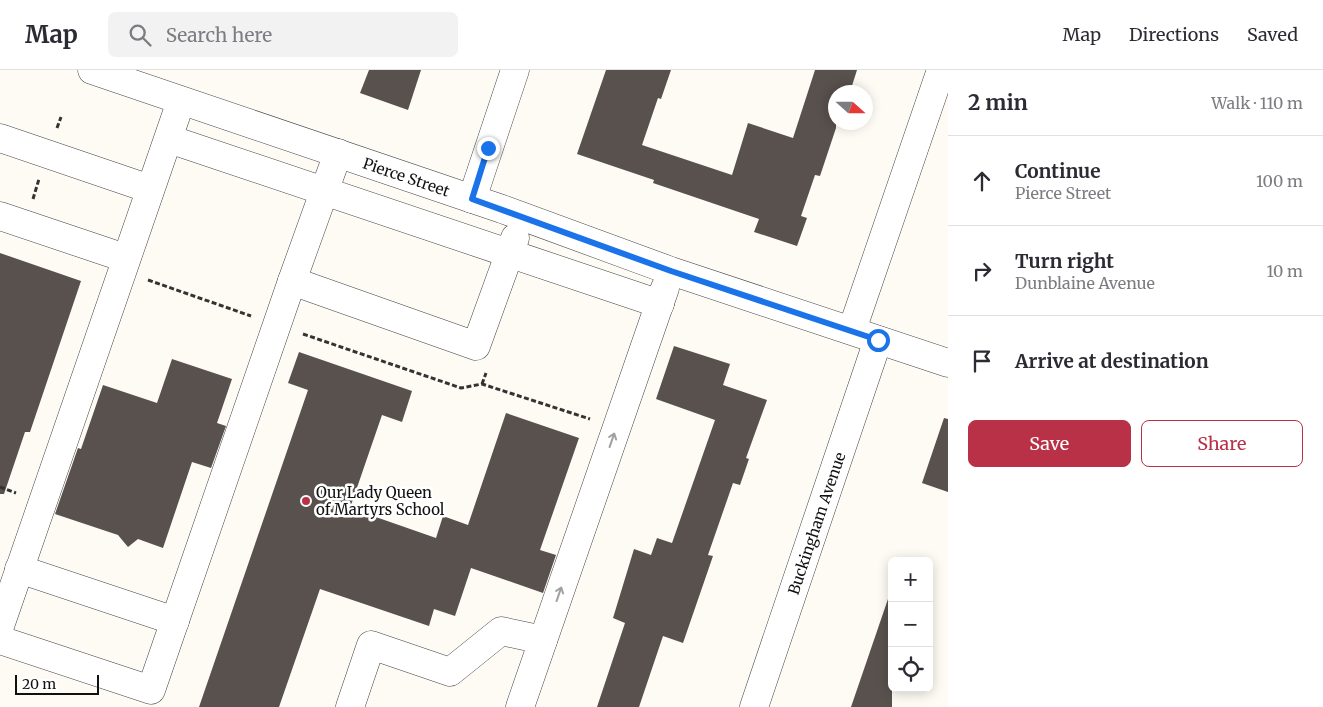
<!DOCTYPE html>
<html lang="en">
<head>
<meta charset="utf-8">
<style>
	:root { --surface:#fff; --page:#f2f2f3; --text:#2b2b33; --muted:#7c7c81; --line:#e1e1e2; --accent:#b83147 }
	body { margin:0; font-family:Merriweather,serif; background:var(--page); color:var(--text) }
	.controls { position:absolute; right:15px; bottom:15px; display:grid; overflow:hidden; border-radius:8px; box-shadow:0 2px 12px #0003 }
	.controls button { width:45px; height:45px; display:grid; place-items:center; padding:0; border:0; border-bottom:1px solid var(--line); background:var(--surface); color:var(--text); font:25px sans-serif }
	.compass { position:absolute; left:828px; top:15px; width:45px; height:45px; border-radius:50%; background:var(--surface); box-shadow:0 2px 12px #0003; rotate:111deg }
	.scale { position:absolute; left:15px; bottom:12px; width:84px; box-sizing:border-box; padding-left:5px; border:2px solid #111; border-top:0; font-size:14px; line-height:18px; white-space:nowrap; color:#111; -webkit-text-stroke:4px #fff; paint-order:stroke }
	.stop { position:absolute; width:15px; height:15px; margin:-11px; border:4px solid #1a73e8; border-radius:50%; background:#fff }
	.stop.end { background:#1a73e8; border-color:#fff; box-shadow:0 1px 5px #0008 }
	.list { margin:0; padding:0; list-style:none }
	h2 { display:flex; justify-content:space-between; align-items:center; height:65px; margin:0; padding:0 20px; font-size:21px }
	h2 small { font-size:16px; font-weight:400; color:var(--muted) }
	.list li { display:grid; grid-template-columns:32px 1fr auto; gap:15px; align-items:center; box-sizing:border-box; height:90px; padding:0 20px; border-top:1px solid var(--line) }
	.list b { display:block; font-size:19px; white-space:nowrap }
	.list p { margin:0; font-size:16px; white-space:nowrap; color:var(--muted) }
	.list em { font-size:16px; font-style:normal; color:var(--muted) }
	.actions { display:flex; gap:10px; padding:15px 20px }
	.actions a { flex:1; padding:11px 0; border:1px solid var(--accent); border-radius:8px; text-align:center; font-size:18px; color:var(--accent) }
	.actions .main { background:var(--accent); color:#fff }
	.icon { flex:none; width:28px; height:28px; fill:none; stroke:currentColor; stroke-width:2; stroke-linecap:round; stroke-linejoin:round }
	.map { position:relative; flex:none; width:948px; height:637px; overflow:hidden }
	header { display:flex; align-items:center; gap:30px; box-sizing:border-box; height:70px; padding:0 25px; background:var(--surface); border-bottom:1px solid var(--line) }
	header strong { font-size:24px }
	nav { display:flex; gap:28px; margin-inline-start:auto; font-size:18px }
	.search { width:350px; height:45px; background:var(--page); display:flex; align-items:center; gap:12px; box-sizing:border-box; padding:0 18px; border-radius:8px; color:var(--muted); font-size:19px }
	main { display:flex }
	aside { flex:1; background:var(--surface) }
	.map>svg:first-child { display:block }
	.building { fill:#59514e }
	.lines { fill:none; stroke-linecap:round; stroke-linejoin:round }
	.minor-casing { stroke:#444; stroke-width:29 }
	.path { stroke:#333; stroke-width:3; stroke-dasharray:5 2.5; stroke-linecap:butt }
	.minor { stroke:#fff; stroke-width:28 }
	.oneway { stroke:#a0a0a0 }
	.route { stroke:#1a73e8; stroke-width:6 }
	.poi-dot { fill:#b83147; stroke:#fff; stroke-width:2 }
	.labels { text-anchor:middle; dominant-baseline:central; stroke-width:5; stroke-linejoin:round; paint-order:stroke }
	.street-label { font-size:15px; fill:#111; stroke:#fff }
	.poi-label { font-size:15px; fill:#111; stroke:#fff; text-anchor:start }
</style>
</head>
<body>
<header>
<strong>Map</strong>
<div class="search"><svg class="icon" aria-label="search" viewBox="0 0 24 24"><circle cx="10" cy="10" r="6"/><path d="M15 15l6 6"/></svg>Search here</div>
<nav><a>Map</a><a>Directions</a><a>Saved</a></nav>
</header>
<main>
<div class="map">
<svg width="948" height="637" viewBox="0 0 948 637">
	<rect width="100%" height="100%" fill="#fefbf5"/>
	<g class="building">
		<path d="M369,0H421L408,40L360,23Z"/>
		<path d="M606,0H671L661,29L658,28L642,75L732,105L748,53L793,68L815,0H857L850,22H836V58L820,106L815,105L801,146L807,148L797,176L754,162L759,149L653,113L654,110L577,84Z"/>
		<path d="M0,183L81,211L30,362H25L4,424H0Z"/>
		<path d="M674,276L730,294L723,315L767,330L746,388L749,389L740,415L733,413L708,485L713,486L683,573L663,566L639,637H597L625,553L613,548L634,479L651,485L657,468L672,473L715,350L656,329Z"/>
		<path d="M299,282L412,321L402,352L382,345L350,438L436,468L443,446L468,455L506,343L579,368L540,480L556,485L543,523L471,498L455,546L434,539L429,556L320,519L279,637H199L308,320L288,313Z"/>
		<path d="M172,289L232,309L217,353L226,356L211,398L192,392L163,478L138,469L128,477L118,465L55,444L78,378L81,379L103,315L157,333Z"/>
		<path d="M944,348L948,349V422L922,413Z"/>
		<path d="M888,529L892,530V637H851Z"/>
	</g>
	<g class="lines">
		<defs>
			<g id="minor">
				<path id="s1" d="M92,0L502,139L671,201L948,293"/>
				<path d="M0,68L150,119"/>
				<path d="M169,69L660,234"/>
				<path d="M338,83L292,211L476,276L515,168"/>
				<path d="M472,129L515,0"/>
				<path d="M0,146L125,188"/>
				<path d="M852,260L941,0"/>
				<path d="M19,499L175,551"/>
				<path d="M0,556L181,31"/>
				<path d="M0,570L151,620L292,211"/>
				<path d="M350,637L371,575L450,602L501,561L543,570"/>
				<path d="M520,637L665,218"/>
				<path id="s2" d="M754,637L878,270"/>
			</g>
		</defs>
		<use href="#minor" class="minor-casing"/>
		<g class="path">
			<path d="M57,58L61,47"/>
			<path d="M33,129L39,109"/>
			<path d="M148,210L251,246"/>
			<path d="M303,264L461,318L482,314L590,349"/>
			<path d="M482,314L486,303"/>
			<path d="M0,417L16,423"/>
		</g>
		<use href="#minor" class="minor"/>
	</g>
	<defs><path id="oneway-shaft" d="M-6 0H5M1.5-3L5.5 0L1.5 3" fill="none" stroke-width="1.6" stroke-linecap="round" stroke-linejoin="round" transform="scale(1.25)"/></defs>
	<g class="oneway">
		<use href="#oneway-shaft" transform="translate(612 370) rotate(-71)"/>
		<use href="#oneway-shaft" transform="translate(559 524) rotate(-71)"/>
	</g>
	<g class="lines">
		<path class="route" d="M488,78L472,129L671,201L878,270"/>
	</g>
	<circle class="poi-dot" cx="306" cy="431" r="5"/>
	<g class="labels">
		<g class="street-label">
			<text stroke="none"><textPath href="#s1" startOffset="332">Pierce Street</textPath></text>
			<text stroke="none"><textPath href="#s2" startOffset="194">Buckingham Avenue</textPath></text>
		</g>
		<g class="poi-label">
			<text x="316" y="422">Our Lady Queen<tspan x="316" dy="17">of Martyrs School</tspan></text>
		</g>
	</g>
</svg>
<div class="controls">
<button>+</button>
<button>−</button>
<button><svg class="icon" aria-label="locate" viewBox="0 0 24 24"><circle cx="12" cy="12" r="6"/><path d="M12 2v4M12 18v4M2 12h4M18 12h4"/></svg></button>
</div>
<svg class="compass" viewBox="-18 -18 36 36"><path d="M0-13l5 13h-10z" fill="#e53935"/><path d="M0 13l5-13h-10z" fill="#7c7c81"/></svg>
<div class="scale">20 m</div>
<div class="stop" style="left:878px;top:270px"></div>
<div class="stop end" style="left:488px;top:78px"></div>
</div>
<aside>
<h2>2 min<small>Walk · 110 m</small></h2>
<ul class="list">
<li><svg class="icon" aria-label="ahead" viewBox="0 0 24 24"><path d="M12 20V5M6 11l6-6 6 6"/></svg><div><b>Continue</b><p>Pierce Street</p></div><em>100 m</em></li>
<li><svg class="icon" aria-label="right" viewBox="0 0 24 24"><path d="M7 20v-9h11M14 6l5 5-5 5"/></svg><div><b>Turn right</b><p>Dunblaine Avenue</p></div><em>10 m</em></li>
<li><svg class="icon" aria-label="arrive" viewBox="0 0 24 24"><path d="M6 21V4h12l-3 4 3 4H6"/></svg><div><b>Arrive at destination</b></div></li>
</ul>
<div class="actions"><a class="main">Save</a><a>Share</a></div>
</aside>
</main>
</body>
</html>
